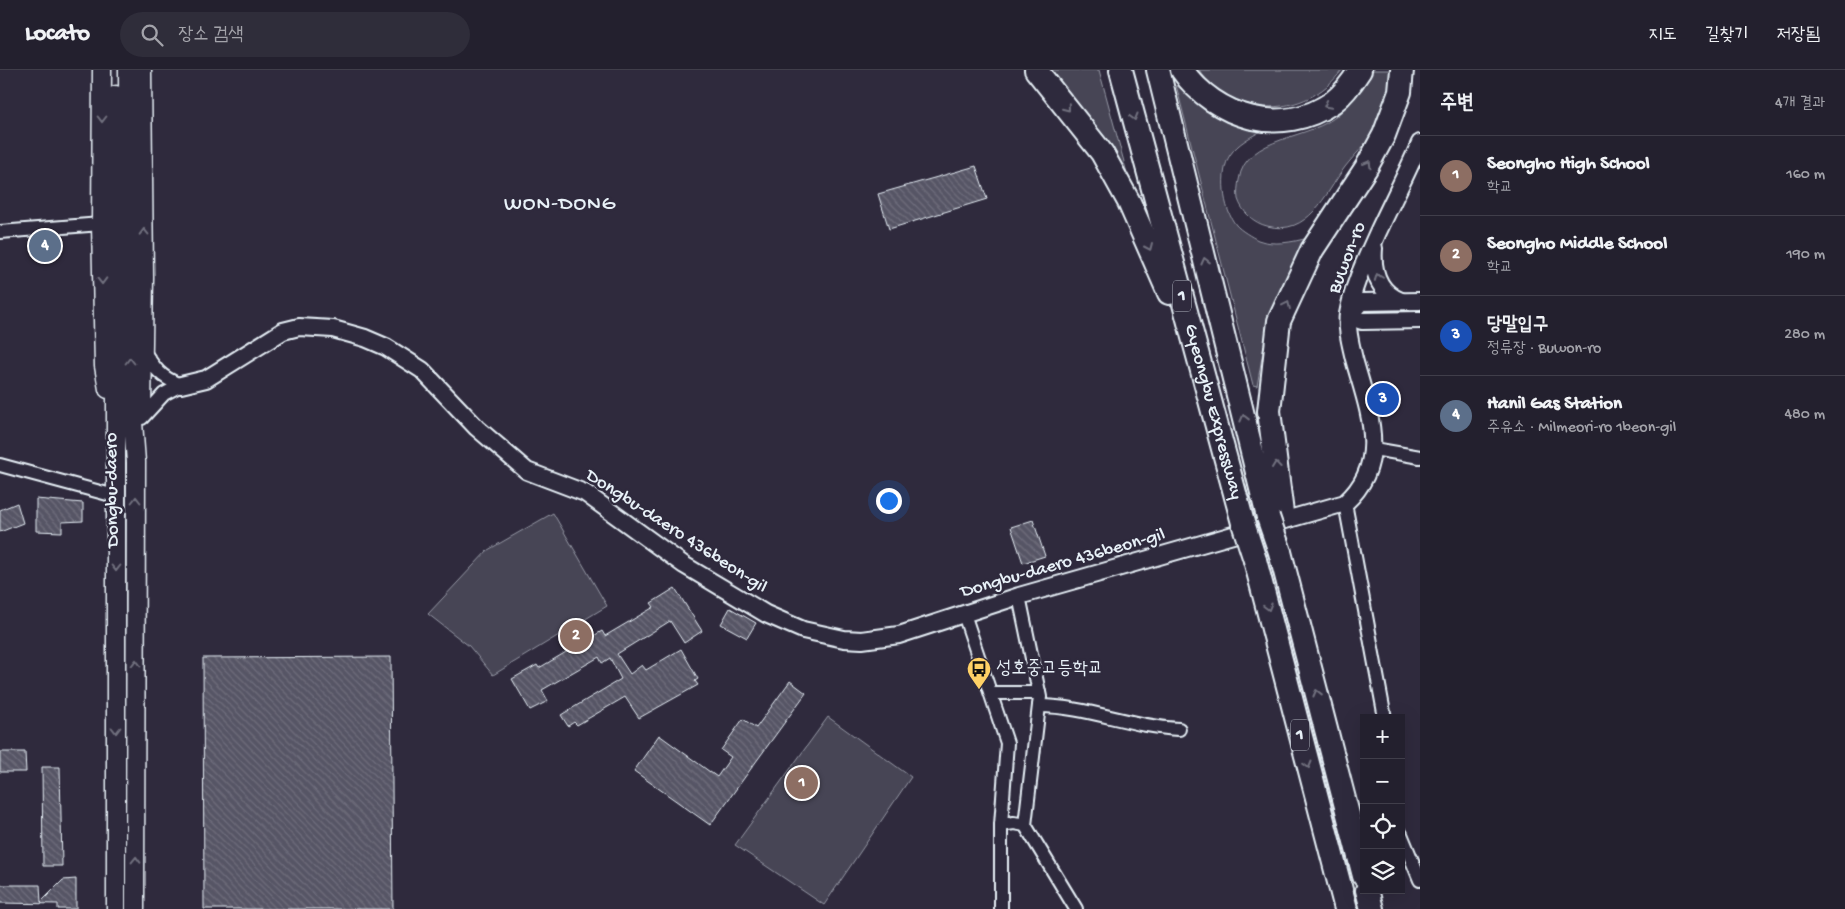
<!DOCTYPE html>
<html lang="ko">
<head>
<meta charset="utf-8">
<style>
	:root { --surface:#23202e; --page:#2f2d3a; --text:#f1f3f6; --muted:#a3a3aa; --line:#403e4a; --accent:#ffd166 }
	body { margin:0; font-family:"Gochi Hand","Poor Story",sans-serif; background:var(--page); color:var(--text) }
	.controls { position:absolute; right:15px; bottom:15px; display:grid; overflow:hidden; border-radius:0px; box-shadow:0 5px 20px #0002 }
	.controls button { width:45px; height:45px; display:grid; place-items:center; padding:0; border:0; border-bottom:1px solid var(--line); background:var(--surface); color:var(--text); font:25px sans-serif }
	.you { position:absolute; left:888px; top:430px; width:18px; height:18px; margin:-12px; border:4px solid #fff; border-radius:50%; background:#1a73e8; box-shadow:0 0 0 8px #1a73e833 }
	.badge { display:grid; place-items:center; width:32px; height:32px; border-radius:50%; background:var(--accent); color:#fff; font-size:16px; font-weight:700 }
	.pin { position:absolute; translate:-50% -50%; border:2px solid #fff; box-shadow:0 1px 5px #0006 }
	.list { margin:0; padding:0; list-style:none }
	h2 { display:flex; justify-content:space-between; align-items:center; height:65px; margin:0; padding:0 20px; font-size:21px }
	h2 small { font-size:16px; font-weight:400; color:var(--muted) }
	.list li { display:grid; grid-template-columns:32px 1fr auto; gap:15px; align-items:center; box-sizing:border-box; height:80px; padding:0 20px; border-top:1px solid var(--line) }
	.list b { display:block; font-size:19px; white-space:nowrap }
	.list p { margin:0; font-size:16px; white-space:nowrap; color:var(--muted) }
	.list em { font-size:16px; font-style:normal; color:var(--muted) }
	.icon { flex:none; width:28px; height:28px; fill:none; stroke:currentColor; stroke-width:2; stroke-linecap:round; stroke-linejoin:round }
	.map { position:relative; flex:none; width:1420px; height:839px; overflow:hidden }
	header { display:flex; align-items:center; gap:30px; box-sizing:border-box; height:70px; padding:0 25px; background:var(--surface); border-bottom:1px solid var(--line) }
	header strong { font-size:24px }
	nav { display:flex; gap:28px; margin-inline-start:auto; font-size:18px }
	.search { width:350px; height:45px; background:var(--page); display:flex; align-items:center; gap:12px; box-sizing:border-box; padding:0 18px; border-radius:28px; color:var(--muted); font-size:19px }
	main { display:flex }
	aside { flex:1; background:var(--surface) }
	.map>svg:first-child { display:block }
	.green { fill:#464455; stroke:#979aa6 }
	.building { fill:url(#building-back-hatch); stroke:#e8f1f8 }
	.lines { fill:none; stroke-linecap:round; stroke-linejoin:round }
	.minor-casing { stroke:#e8f1f8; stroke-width:16 }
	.tertiary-casing { stroke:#e8f1f8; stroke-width:20 }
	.secondary-casing { stroke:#e8f1f8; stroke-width:21 }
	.motorway-casing { stroke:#e8f1f8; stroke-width:26 }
	.minor { stroke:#2f2a3d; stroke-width:12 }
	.tertiary { stroke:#2f2a3d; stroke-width:16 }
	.secondary { stroke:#2f2a3d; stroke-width:18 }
	.motorway { stroke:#2f2a3d; stroke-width:22 }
	.motorway-bridge-casing { stroke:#e8f1f8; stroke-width:26; stroke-linecap:butt }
	.motorway-bridge { stroke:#2f2a3d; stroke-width:22 }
	.oneway { stroke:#70707e }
	.labels { text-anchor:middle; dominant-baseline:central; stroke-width:5; stroke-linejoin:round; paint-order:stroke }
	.shield { fill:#2f2a3d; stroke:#b0b5c0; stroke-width:1 }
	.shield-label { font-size:18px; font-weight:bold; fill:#e8f1f8 }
	.street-label { font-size:19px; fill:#e8f1f8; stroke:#2f2a3d }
	.poi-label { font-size:19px; fill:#e8f1f8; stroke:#2f2a3d; text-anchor:start }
	.quarter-label { font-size:21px; letter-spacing:1px; fill:#e8f1f8; stroke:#2f2a3d }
</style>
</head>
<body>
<header>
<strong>Locato</strong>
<div class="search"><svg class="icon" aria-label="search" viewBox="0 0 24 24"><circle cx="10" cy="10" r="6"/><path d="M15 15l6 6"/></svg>장소 검색</div>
<nav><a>지도</a><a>길찾기</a><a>저장됨</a></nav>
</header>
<main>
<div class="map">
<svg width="1420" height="839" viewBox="0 0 1420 839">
	<defs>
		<pattern id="building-back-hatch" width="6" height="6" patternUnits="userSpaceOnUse" patternTransform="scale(1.25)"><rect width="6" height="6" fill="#575565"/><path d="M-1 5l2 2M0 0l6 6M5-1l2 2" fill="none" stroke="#6f6e7c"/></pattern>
	</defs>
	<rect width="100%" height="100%" fill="#2f2a3d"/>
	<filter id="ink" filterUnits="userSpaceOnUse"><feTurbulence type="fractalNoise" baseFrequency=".02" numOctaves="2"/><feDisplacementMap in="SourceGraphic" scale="10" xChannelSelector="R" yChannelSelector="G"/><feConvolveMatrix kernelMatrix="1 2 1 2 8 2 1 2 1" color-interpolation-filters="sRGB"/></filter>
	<g filter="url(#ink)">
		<g class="green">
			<path d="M1046,0H1099L1130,114Z"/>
			<path d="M1199,0H1342C1306,49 1234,49 1199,0Z"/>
			<path d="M1369,0H1393C1389,18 1386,38 1378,55C1371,70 1355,84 1345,97C1325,124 1309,167 1267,156C1254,153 1242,142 1238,129C1237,123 1238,115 1239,110C1245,65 1312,70 1339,44C1352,33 1361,15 1369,0Z"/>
			<path d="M1176,15L1208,41L1263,60C1251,67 1238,73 1230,85C1219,102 1223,140 1236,155C1240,160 1252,167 1258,170C1274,176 1293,172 1308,168L1275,233L1263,281L1257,316L1253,315Z"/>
			<path d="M553,443L607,536L493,605L469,576L428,544L488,480Z"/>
			<path d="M828,647L911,707L824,835L735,775Z"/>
		</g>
		<g class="building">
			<path d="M976,96L987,129L889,159L878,124Z"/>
			<path d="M36,429L83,433V451L62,452V462L36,461Z"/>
			<path d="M17,433L23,453L0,462V440Z"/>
			<path d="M1033,450L1045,486L1023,493L1011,457Z"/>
			<path d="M675,518L702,561L684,573L670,551L617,584L630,604L642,595L646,600L681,579L698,609L695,611L698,615L639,648L625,627L577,655L574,652L568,656L561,645L621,609L610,588L602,593L599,587L542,620L548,631L530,640L512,609L537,595L539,598L602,561L605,566L654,537L651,533Z"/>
			<path d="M730,538L756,553L747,568L721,554Z"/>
			<path d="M391,587L393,839H204L203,588Z"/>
			<path d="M790,611L806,623L710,755L634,701L659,665L717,707L731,687L721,680L743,649L756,658Z"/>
			<path d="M0,682H25L26,702H0Z"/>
			<path d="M42,697H60L62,796H43Z"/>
			<path d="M76,809V839H58V834L0,833V815H40L41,832L63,810Z"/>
		</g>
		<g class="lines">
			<defs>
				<g id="minor">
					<path d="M0,162L101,154"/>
					<path d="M142,348L164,324L181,315C161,308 154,298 143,280"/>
					<path d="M1374,379L1420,387"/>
					<path d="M0,395L115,426"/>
					<path d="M1345,433L1385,648"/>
					<path d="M1019,526L1040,627L1025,755L1076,839"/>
					<path d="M964,544L1007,673L1001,755V839"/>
					<path d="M992,623H1039"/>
					<path d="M1039,636C1086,636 1132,657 1179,659"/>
					<path d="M1001,755L1014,753L1025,755"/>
					<path d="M1401,764L1420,810"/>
				</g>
				<g id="tertiary">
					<path d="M1374,178C1372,201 1378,222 1401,231"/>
					<path d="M1348,246L1361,232L1420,231"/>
					<path d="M1348,246L1362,251L1420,250"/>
					<path d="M181,315L206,309L283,261L299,257L333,259L365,268L386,277L422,300L477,358L527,401L585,423L684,495L766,544L803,560L844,569L862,570L899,565L1019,526L1345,433C1391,392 1368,340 1354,289C1351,276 1346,258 1348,244C1353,215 1366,189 1378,162C1392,132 1407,103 1420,73"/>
				</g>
				<g id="secondary">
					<path d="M102,0L101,154L104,296L108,319"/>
					<path d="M128,0L130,313L136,392L135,839"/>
					<path d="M142,0L144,207L142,337"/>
					<path d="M116,25V839"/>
				</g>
				<g id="motorway">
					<path d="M1036,0L1102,83L1129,132L1169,223"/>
					<path id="s1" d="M1121,0L1243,453"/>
					<path d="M1158,0L1268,447"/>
					<path d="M1182,0C1215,48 1282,68 1333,32C1344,24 1353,11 1360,0"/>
					<path d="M1282,443L1269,341L1279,251L1312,180L1366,98L1384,65L1400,22L1402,0"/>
					<path d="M1280,482L1364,806"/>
					<path d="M1255,490L1346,839"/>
					<path d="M1367,820L1372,839"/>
				</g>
			</defs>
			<use href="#minor" class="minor-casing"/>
			<use href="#tertiary" class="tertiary-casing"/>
			<use href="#secondary" class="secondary-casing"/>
			<use href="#motorway" class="motorway-casing"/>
			<use href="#minor" class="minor"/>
			<use href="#tertiary" class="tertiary"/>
			<use href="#secondary" class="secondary"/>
			<use href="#motorway" class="motorway"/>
			<defs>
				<g id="motorway-bridge">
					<path d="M1268,447L1280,482"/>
					<path d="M1243,453L1255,490"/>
				</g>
			</defs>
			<use href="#motorway-bridge" class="motorway-bridge-casing"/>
			<use href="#motorway-bridge" class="motorway-bridge"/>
		</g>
		<defs><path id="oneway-chevron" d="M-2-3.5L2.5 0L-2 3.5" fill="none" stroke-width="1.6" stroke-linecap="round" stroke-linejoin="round" transform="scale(1.25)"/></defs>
		<g class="oneway">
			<use href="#oneway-chevron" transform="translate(1327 35) rotate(152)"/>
			<use href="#oneway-chevron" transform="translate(1067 38) rotate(51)"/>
			<use href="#oneway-chevron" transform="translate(1134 47) rotate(75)"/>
			<use href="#oneway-chevron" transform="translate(102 49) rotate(90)"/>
			<use href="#oneway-chevron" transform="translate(1368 94) rotate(-60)"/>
			<use href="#oneway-chevron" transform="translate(144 162) rotate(-91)"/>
			<use href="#oneway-chevron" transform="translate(1149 177) rotate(66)"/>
			<use href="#oneway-chevron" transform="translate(1205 191) rotate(-104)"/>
			<use href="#oneway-chevron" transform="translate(1378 207) rotate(-111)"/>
			<use href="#oneway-chevron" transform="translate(102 211) rotate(89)"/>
			<use href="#oneway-chevron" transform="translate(1287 235) rotate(-65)"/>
			<use href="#oneway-chevron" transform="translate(130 291) rotate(-90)"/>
			<use href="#oneway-chevron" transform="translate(1244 348) rotate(-104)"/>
			<use href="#oneway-chevron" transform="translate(1276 395) rotate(-97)"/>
			<use href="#oneway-chevron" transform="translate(136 430) rotate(-90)"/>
			<use href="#oneway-chevron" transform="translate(116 498) rotate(90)"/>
			<use href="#oneway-chevron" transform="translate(1268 537) rotate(75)"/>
			<use href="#oneway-chevron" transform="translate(136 593) rotate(-90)"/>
			<use href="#oneway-chevron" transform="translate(1317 623) rotate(-104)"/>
			<use href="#oneway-chevron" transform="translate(116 660) rotate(90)"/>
			<use href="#oneway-chevron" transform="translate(1308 695) rotate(75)"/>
			<use href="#oneway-chevron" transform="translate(136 790) rotate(-89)"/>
		</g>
	</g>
	<defs>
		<symbol id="bus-pin" viewBox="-11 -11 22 30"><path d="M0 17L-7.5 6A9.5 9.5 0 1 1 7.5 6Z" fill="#ffd166" stroke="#2f2a3d"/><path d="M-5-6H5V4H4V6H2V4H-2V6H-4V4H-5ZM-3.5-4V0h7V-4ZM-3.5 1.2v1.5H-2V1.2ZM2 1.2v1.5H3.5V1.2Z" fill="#111"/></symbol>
	</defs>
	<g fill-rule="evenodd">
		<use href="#bus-pin" x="965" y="585" width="28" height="38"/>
	</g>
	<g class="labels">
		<g class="shield">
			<rect x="1173" y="210.5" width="18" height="31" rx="4"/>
			<rect x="1291" y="649.5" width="18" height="31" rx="4"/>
		</g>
		<g class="shield-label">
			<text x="1182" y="226">1</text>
			<text x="1300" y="665">1</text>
		</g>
		<g class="street-label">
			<text transform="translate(1348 188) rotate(-69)">Buwon-ro</text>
			<text stroke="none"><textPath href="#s1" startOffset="354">Gyeongbu Expressway</textPath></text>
			<text transform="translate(113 420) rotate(-91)">Dongbu-daero</text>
			<text transform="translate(676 462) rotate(33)">Dongbu-daero 436beon-gil</text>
			<text transform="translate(1063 494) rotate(-16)">Dongbu-daero 436beon-gil</text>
		</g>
		<g class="poi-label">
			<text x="996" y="599">성호중고등학교</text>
		</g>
		<g class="quarter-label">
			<text x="560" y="135">WON-DONG</text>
		</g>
	</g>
</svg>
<div class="controls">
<button>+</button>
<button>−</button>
<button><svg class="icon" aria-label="locate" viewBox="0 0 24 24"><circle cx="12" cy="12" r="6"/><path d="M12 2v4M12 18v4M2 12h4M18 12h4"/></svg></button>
<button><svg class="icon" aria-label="layers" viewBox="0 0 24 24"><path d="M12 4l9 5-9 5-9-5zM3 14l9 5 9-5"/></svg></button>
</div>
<div class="you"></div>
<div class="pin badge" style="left:802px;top:713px;background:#8d6e63">1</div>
<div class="pin badge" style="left:576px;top:566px;background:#8d6e63">2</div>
<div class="pin badge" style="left:1383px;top:329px;background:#1a4fb4">3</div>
<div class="pin badge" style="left:45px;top:176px;background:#5c6f8a">4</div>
</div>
<aside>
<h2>주변<small>4개 결과</small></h2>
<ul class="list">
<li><span class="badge" style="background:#8d6e63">1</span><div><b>Seongho High School</b><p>학교</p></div><em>160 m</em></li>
<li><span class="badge" style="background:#8d6e63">2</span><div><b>Seongho Middle School</b><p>학교</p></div><em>190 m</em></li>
<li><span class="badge" style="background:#1a4fb4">3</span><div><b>당말입구</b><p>정류장 · Buwon-ro</p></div><em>280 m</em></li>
<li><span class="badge" style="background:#5c6f8a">4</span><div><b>Hanil Gas Station</b><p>주유소 · Milmeori-ro 1beon-gil</p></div><em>480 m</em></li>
</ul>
</aside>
</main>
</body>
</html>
